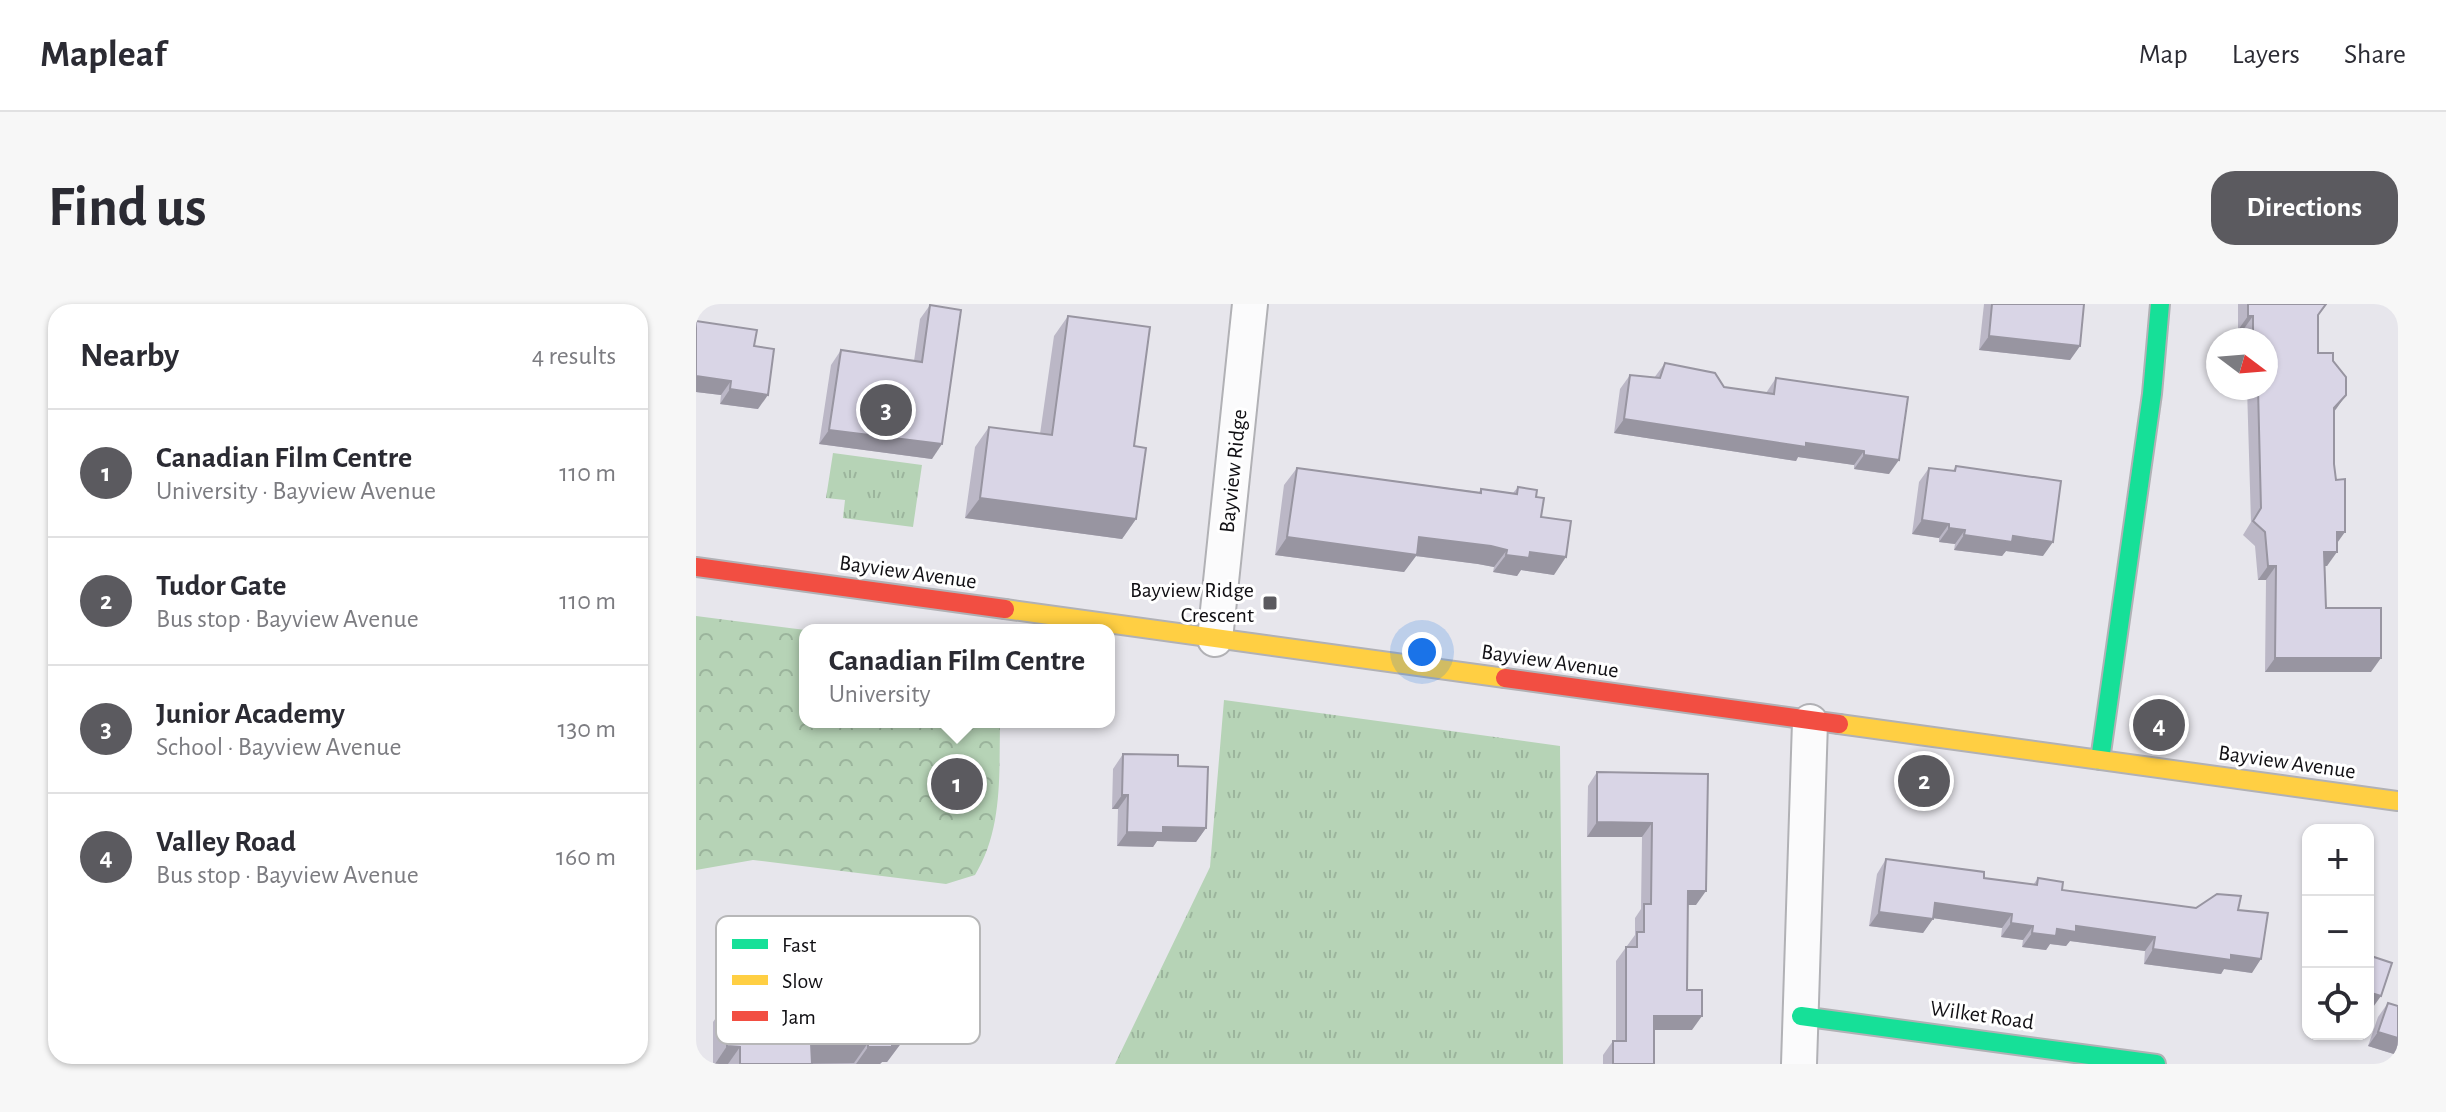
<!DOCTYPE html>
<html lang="en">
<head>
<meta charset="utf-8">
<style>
	:root { --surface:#fff; --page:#f7f7f7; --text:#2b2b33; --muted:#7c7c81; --line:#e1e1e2; --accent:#5b5a5f }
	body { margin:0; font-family:"Alegreya Sans",sans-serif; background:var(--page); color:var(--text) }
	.controls { position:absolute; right:24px; bottom:24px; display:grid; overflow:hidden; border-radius:16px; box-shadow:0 2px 6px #0004 }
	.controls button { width:72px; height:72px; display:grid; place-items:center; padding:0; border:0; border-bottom:2px solid var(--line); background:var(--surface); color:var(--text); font:40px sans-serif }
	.compass { position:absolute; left:1510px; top:24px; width:72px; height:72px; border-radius:50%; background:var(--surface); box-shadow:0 2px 6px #0004; rotate:106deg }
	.you { position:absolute; left:726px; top:348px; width:28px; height:28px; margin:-20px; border:6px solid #fff; border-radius:50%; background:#1a73e8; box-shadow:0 0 0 12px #1a73e833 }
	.badge { display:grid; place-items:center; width:52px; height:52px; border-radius:50%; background:var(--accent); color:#fff; font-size:26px; font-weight:700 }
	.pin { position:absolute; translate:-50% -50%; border:4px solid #fff; box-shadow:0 2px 8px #0006 }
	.popup { position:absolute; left:103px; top:320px; width:316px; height:104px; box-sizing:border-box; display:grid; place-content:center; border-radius:16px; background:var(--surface); filter:drop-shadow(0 2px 6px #0005); font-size:26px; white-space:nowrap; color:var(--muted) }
	.popup b { font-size:30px; color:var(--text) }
	.popup::after { content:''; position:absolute; left:50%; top:100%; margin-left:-16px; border:16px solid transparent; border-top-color:var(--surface) }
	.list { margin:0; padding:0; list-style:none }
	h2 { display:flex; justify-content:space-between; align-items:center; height:104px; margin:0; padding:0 32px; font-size:34px }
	h2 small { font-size:26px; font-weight:400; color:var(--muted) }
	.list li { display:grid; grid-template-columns:52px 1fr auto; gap:24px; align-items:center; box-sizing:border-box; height:128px; padding:0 32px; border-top:2px solid var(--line) }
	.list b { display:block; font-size:30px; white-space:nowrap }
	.list p { margin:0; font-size:26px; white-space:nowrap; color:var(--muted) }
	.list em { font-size:26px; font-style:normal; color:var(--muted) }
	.icon { flex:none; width:44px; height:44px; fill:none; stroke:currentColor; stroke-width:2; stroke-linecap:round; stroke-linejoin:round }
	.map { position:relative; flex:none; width:1702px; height:760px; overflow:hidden; border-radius:24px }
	header { display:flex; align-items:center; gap:48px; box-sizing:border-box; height:112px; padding:0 40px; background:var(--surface); border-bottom:2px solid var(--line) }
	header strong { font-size:38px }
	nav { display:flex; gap:44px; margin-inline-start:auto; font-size:28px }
	.intro { display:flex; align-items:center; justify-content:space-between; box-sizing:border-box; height:192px; padding:0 48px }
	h1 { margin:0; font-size:56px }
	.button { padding:20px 36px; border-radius:24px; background:var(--accent); color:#fff; font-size:28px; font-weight:700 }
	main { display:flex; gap:48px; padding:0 48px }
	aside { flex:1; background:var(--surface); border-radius:24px; box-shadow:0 2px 6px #0004 }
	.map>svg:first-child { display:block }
	.forest { fill:url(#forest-crowns) }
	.park { fill:url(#park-tufts) }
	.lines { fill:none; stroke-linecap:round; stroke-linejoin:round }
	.street-casing { stroke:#b1b1b5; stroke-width:38 }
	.fast-casing { stroke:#b1b1b5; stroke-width:22 }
	.slow-casing { stroke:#b1b1b5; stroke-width:22 }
	.jam-casing { stroke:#b1b1b5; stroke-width:22 }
	.street { stroke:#fbfbfc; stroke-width:34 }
	.fast { stroke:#16e098; stroke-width:18 }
	.slow { stroke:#ffcf43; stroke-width:18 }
	.jam { stroke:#f24e42; stroke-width:18 }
	.wall { fill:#bbb7c6 }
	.shaded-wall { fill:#9895a1 }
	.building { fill:#d9d5e6; stroke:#9895a1; stroke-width:2 }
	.poi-dot { fill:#5b5a5f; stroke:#fff; stroke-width:3 }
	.labels { text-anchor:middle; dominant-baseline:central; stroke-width:6; stroke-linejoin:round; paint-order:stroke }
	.street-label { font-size:22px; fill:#100f13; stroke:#fff }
	.poi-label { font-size:22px; fill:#100f13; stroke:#fff; text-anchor:end }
	.key { fill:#fff; stroke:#b7b7b8; stroke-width:2 }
	.key-label { font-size:22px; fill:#100f13 }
</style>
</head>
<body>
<header>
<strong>Mapleaf</strong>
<nav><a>Map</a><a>Layers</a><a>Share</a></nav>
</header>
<div class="intro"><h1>Find us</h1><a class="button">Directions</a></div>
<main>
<aside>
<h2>Nearby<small>4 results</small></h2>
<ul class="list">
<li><span class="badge">1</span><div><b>Canadian Film Centre</b><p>University · Bayview Avenue</p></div><em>110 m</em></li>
<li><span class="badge">2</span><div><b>Tudor Gate</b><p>Bus stop · Bayview Avenue</p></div><em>110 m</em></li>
<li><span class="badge">3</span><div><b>Junior Academy</b><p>School · Bayview Avenue</p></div><em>130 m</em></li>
<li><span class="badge">4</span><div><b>Valley Road</b><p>Bus stop · Bayview Avenue</p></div><em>160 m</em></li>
</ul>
</aside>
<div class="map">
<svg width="1702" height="760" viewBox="0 0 1702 760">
	<defs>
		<pattern id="forest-crowns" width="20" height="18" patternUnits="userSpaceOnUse" patternTransform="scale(2)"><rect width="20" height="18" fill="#b6d3b6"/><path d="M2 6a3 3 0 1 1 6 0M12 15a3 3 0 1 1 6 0" fill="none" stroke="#9bb49c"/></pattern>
		<pattern id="park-tufts" width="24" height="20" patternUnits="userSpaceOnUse" patternTransform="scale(2)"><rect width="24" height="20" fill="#b6d3b6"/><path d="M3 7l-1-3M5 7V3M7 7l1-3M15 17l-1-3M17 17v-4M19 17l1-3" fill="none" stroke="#9bb49c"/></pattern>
	</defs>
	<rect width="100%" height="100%" fill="#e7e6ec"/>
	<path class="forest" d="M0,312L109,326V418H304C303,471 307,525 279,571L250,580L57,556L0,566Z"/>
	<g class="park">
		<path d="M137,149L226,161L217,223L147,214L149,196L130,194Z"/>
		<path d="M528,396L864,442L867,760H419L514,563Z"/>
	</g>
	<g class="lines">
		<defs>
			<g id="street">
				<path d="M519,335L554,0"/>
				<path d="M1103,760L1114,418"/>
			</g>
			<g id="fast">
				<path d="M1404,456L1456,90L1464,0"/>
				<path d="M1105,712L1460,760"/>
			</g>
			<g id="slow">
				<path d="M309,305L809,374"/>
				<path d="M1143,420L1702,497"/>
			</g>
			<g id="jam">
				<path d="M0,263L309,305"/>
				<path d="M809,374L1143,420"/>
			</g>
		</defs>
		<use href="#street" class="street-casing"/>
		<use href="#fast" class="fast-casing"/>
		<use href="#slow" class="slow-casing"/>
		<use href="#jam" class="jam-casing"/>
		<use href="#street" class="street"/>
		<use href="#fast" class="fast"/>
		<use href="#slow" class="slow"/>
		<use href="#jam" class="jam"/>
	</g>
	<g class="wall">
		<path d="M1288,0H1388L1384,42L1374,56L1283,46Z"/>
		<path d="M1542,0H1631L1622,12V49L1637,57L1650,91L1638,108V160L1641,240L1631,262H1629L1630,304L1675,368H1569L1570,276H1562L1559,242L1547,231L1555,218L1551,84H1570V36H1547V26H1542Z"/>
		<path d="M234,1L236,155L123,140L135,61L145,46L218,57L224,15Z"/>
		<path d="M372,12L438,142L440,215L426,235L269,214L279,143L293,123L344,130L358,32Z"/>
		<path d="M0,17L58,42L62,105L24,100L25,91L0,88Z"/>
		<path d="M969,59L1028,83L1070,89L1080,74L1212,93L1193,170L1158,165V161L1102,153L1100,157L918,129L924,85L934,71L958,74Z"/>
		<path d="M1260,162L1347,252L1310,247L1306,252L1258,246L1259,240L1243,238V234L1216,230L1223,178L1233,164L1257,167Z"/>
		<path d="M601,164L783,188L785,185L817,189L822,183L840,193L858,271L825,266L821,272L797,268L798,263L782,260L720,252L708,268L579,251L588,181Z"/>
		<path d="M427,450L482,462L510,524L500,538L461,537L457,543L421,542L422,505H416L417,465Z"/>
		<path d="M901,468L1012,470L1000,601H992L991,686L996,726H958V760H907V751L917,737H920V657L939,631V614L945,605L946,533H891L892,482Z"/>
		<path d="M1190,555L1288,574L1337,581L1342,574L1366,586L1500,604L1542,606L1556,669L1528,665L1525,670L1448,660L1449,647L1374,637L1370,642L1354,640L1350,646L1326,643L1327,636L1305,633L1306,624L1237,614L1227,629L1173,622L1181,570Z"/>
		<path d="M99,691L131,696L206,738L191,758H186L184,760H17V718L31,698L95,697Z"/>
		<path d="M1692,699L1702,702V750L1701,751L1672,742L1682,713Z"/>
	</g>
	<g class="shaded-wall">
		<path d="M1552,12H1557L1547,26H1542Z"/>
		<path d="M1293,32L1384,42L1374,56L1283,46Z"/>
		<path d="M0,72L35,77L25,91L0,88Z"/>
		<path d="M34,85L72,91L62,105L24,100Z"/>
		<path d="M1650,91L1640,105L1628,118L1638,104Z"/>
		<path d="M928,115L1110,139L1168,147L1158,161L1102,153L1100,157L918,129Z"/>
		<path d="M133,126L246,140L236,155L123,140Z"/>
		<path d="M1168,151L1203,156L1193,170L1158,165Z"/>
		<path d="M284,194L440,215L426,235L269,214Z"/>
		<path d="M1226,216L1253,220L1243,234L1216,230Z"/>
		<path d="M1253,224L1269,226L1259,240L1243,238Z"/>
		<path d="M1641,228H1649L1639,242Z"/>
		<path d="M1268,231L1317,232L1357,238L1347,252L1310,247L1306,252L1258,246Z"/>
		<path d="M591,233H723L795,242L811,246L798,263L782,260L720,252L708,268L579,251Z"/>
		<path d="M834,248L870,253L858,271L825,266L821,272L797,268L810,251Z"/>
		<path d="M1628,248H1641L1631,262H1618Z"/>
		<path d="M1572,262H1580L1570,276H1562Z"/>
		<path d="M1579,354H1685L1675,368H1569Z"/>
		<path d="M426,491H432L422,505H416Z"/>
		<path d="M901,518L956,519L946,533H891Z"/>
		<path d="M467,523L510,524L500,538L461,537L457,543L421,542L431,528Z"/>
		<path d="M992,587H1010L1000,601H982Z"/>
		<path d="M1239,599L1316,610L1306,624L1229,613Z"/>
		<path d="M1183,608L1237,615L1227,629L1173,622Z"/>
		<path d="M1315,619L1337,622L1327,636L1305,633Z"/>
		<path d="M1380,622L1459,633L1449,647L1374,637L1370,642L1354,640L1350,646L1326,643L1336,629Z"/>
		<path d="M1457,645L1535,651L1565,655L1556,669L1528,665L1525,670L1448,660Z"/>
		<path d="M1672,688L1685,692L1675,706L1672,705Z"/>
		<path d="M958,712H1006L996,726H948Z"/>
		<path d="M1682,728L1702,734V750L1701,751L1672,742Z"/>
		<path d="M196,738H206L191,758H186L184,760H160L172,743Z"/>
		<path d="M115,739H172L158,759L101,760Z"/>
		<path d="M31,742L44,743L32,760H19Z"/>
	</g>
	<g class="building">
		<path d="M1296,0H1388L1384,42L1293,32Z"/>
		<path d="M1552,0H1630L1622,11V49H1637V57L1650,73V91L1638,104V160L1640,176L1649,175V228H1641V248H1628L1630,304H1685V354H1579L1580,262H1572L1569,228L1557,217L1565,204L1562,84H1570V36H1557V12H1552Z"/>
		<path d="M234,1L265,6L246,140L133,126L145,46L226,58Z"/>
		<path d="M372,12L454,23L438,142L450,144L440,215L284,194L293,123L356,131Z"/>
		<path d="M0,17L61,26L58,42L78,45L72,91L34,85L35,77L0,72Z"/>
		<path d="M969,59L1019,69L1028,83L1078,90L1080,74L1212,93L1203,156L1168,151V147L1110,139V143L928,115L934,71L964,74Z"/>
		<path d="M1260,162L1365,177L1357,238L1317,232L1316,238L1268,231L1269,226L1253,224V220L1226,216L1233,164L1259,167Z"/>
		<path d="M601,164L785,189V185L821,190L822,183L841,186L840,193L848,194L845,213L875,217L870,253L834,248L833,254L810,251L811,246L795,242L723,233L721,251L591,233Z"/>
		<path d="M427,450L482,451V462L512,463L510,524L467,523V529L431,528L432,491H426Z"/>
		<path d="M901,468L1012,470L1010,587H992L991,686H1006V712H958V760H917V737H930V643H941V628H948V600H955L956,519L901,518Z"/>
		<path d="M1190,555L1288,568V574L1341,581L1342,574L1367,578L1366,586L1500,604L1521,590L1545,592L1542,606L1572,609L1565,655L1535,651V656L1457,645L1459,633L1380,622V628L1361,625L1360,632L1336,629L1337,622L1315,619L1316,610L1239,599L1237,615L1183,608Z"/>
		<path d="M1672,651L1696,659L1685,692L1672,688Z"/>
		<path d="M99,691H131V696L206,695V738H196V743H172V739H115L116,760H44V743L31,742V698L99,697Z"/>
		<path d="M1692,699L1702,702V734L1682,728Z"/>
	</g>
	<rect class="poi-dot" x="566" y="291" width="16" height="16" rx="4"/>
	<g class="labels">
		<g class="street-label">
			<text transform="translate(537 167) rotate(-84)">Bayview Ridge</text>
			<text transform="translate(212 268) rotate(8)">Bayview Avenue</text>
			<text transform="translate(854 357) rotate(8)">Bayview Avenue</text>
			<text transform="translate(1591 458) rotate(8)">Bayview Avenue</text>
			<text transform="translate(1286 711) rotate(8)">Wilket Road</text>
		</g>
		<g class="poi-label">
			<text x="558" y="286">Bayview Ridge<tspan x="558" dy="25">Crescent</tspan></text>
		</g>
	</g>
	<rect x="20" y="612" width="264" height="128" rx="12" class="key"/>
	<rect x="36" y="635" width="36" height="10" fill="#16e098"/>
	<rect x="36" y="671" width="36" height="10" fill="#ffcf43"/>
	<rect x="36" y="707" width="36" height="10" fill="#f24e42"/>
	<g class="key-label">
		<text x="86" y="648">Fast</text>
		<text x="86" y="684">Slow</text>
		<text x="86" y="720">Jam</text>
	</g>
</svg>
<div class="controls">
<button>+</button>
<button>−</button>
<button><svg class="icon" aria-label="locate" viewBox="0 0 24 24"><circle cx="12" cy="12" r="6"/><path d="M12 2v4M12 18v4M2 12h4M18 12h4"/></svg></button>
</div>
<svg class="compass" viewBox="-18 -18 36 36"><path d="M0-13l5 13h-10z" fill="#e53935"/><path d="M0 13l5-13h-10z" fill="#7c7c81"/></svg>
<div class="you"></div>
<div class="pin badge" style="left:261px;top:480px">1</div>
<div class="popup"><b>Canadian Film Centre</b>University</div>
<div class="pin badge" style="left:1228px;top:477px">2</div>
<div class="pin badge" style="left:190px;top:106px">3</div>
<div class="pin badge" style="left:1463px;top:421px">4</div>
</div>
</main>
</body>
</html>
